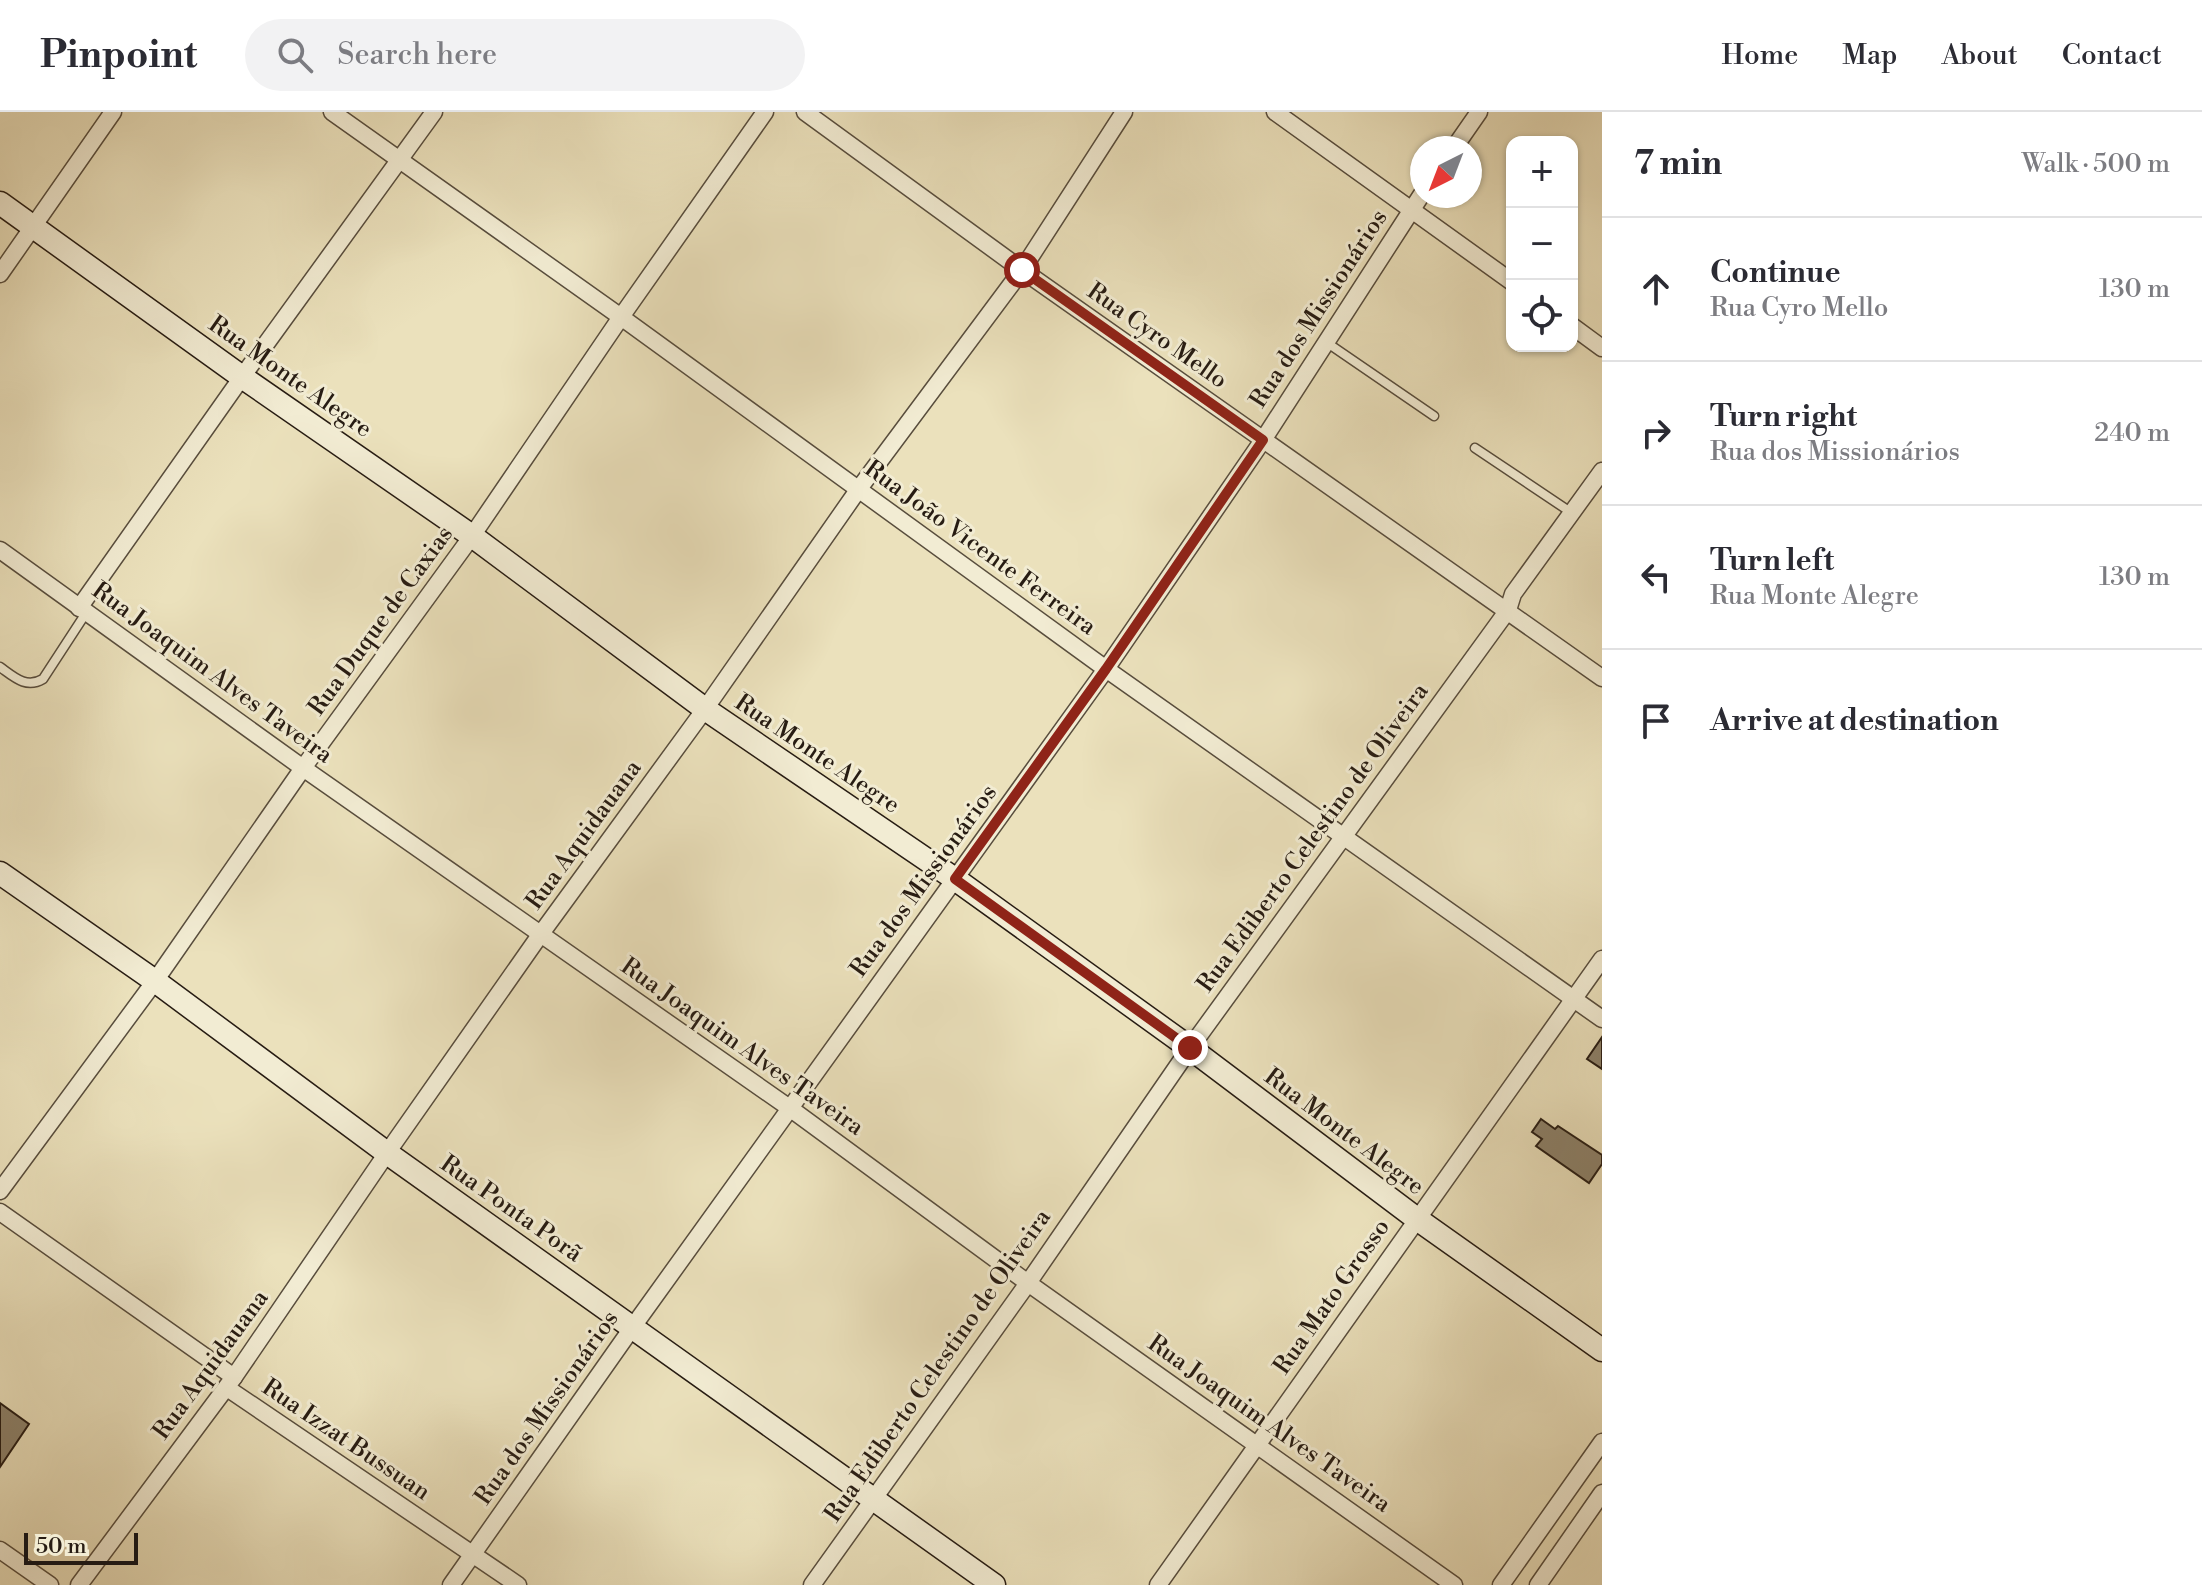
<!DOCTYPE html>
<html lang="en">
<head>
<meta charset="utf-8">
<style>
	:root { --surface:#fff; --page:#f2f2f3; --text:#2b2b33; --muted:#7c7c81; --line:#e1e1e2 }
	body { margin:0; font-family:"Libre Bodoni",serif; background:var(--page); color:var(--text) }
	.controls { position:absolute; right:24px; top:24px; display:grid; overflow:hidden; border-radius:16px; box-shadow:0 2px 6px #0004 }
	.controls button { width:72px; height:72px; display:grid; place-items:center; padding:0; border:0; border-bottom:2px solid var(--line); background:var(--surface); color:var(--text); font:40px sans-serif }
	.compass { position:absolute; left:1410px; top:24px; width:72px; height:72px; border-radius:50%; background:var(--surface); box-shadow:0 2px 6px #0004; rotate:222deg }
	.scale { position:absolute; left:24px; bottom:20px; width:114px; box-sizing:border-box; padding-left:8px; border:4px solid #271c13; border-top:0; font-size:22px; line-height:28px; white-space:nowrap; color:#271c13; -webkit-text-stroke:6px #f2ecd3; paint-order:stroke }
	.stop { position:absolute; width:24px; height:24px; margin:-18px; border:6px solid #8f2418; border-radius:50%; background:#fff }
	.stop.end { background:#8f2418; border-color:#fff; box-shadow:0 2px 8px #0008 }
	.list { margin:0; padding:0; list-style:none }
	h2 { display:flex; justify-content:space-between; align-items:center; height:104px; margin:0; padding:0 32px; font-size:34px }
	h2 small { font-size:26px; font-weight:400; color:var(--muted) }
	.list li { display:grid; grid-template-columns:52px 1fr auto; gap:24px; align-items:center; box-sizing:border-box; height:144px; padding:0 32px; border-top:2px solid var(--line) }
	.list b { display:block; font-size:30px; white-space:nowrap }
	.list p { margin:0; font-size:26px; white-space:nowrap; color:var(--muted) }
	.list em { font-size:26px; font-style:normal; color:var(--muted) }
	.icon { flex:none; width:44px; height:44px; fill:none; stroke:currentColor; stroke-width:2; stroke-linecap:round; stroke-linejoin:round }
	.map { position:relative; flex:none; width:1602px; height:1473px; overflow:hidden }
	header { display:flex; align-items:center; gap:48px; box-sizing:border-box; height:112px; padding:0 40px; background:var(--surface); border-bottom:2px solid var(--line) }
	header strong { font-size:38px }
	nav { display:flex; gap:44px; margin-inline-start:auto; font-size:28px }
	.search { width:560px; height:72px; background:var(--page); display:flex; align-items:center; gap:20px; box-sizing:border-box; padding:0 28px; border-radius:44px; color:var(--muted); font-size:30px }
	main { display:flex }
	aside { flex:1; background:var(--surface) }
	.map>svg:first-child { display:block }
	.building { fill:#8d826b; stroke:#271c13; stroke-width:2 }
	.lines { fill:none; stroke-linecap:round; stroke-linejoin:round }
	.lane-casing { stroke:#584d3d; stroke-width:11 }
	.street-casing { stroke:#584d3d; stroke-width:19 }
	.secondary-casing { stroke:#271c13; stroke-width:25 }
	.lane { stroke:#f2ecd3; stroke-width:8 }
	.street { stroke:#f2ecd3; stroke-width:16 }
	.secondary { stroke:#f2ecd3; stroke-width:22 }
	.route { stroke:#8f2418; stroke-width:10 }
	.labels { text-anchor:middle; dominant-baseline:central; stroke-width:6; stroke-linejoin:round; paint-order:stroke }
	.street-label { font-size:24px; fill:#271c13; stroke:#f2ecd3 }
</style>
</head>
<body>
<header>
<strong>Pinpoint</strong>
<div class="search"><svg class="icon" aria-label="search" viewBox="0 0 24 24"><circle cx="10" cy="10" r="6"/><path d="M15 15l6 6"/></svg>Search here</div>
<nav><a>Home</a><a>Map</a><a>About</a><a>Contact</a></nav>
</header>
<main>
<div class="map">
<svg width="1602" height="1473" viewBox="0 0 1602 1473">
	<rect width="100%" height="100%" fill="#ebe1bc"/>
	<filter id="stains"><feTurbulence type="fractalNoise" baseFrequency=".0025" numOctaves="4"/><feColorMatrix values="0 0 0 0 .2 0 0 0 0 .09 0 0 0 0 .02 0 0 0 .5 -.17"/></filter>
	<radialGradient id="worn" r=".72"><stop offset=".6" stop-color="#630" stop-opacity="0"/><stop offset="1" stop-color="#630" stop-opacity=".3"/></radialGradient>
	<g class="building">
		<path d="M1602,925V957L1587,947Z"/>
		<path d="M1541,1007L1555,1017L1558,1014L1602,1043V1052L1589,1071L1536,1034L1542,1027L1532,1020Z"/>
		<path d="M0,1291L29,1312L0,1355Z"/>
	</g>
	<g class="lines">
		<defs>
			<g id="lane">
				<path d="M1326,230L1434,304"/>
				<path d="M1475,336L1572,401"/>
				<path d="M0,555C14,565 26,577 43,567L86,501"/>
			</g>
			<g id="street">
				<path d="M332,0L621,205L1106,557L1602,907"/>
				<path d="M805,0L1022,158L1602,566"/>
				<path d="M1275,0L1512,170"/>
				<path d="M1454,36L1479,0"/>
				<path d="M0,162L113,0"/>
				<path d="M1572,214L1602,236"/>
				<path d="M0,438L303,656L791,997L1028,1171L1454,1473"/>
				<path d="M79,496L242,265L434,0"/>
				<path d="M0,1079L155,869L303,656L472,424L621,205L765,0"/>
				<path d="M0,1100L234,1265"/>
				<path d="M227,1276L518,1473"/>
				<path d="M0,1438L50,1473"/>
				<path d="M79,1473L234,1265L387,1041L540,823L705,597L858,378L1022,158L1124,0"/>
				<path d="M451,1473L632,1216L1106,557L1263,328L1422,82"/>
				<path d="M812,1473L1028,1171L1190,936L1508,498L1513,482L1602,359"/>
				<path d="M1158,1473L1602,847"/>
				<path d="M1501,1473L1602,1330"/>
				<path d="M1538,1473L1602,1381"/>
			</g>
			<g id="secondary">
				<path d="M0,91L242,265L472,424L705,597L955,767L1190,936L1417,1107L1602,1238"/>
				<path d="M0,761L155,869L387,1041L994,1473"/>
			</g>
		</defs>
		<use href="#lane" class="lane-casing"/>
		<use href="#street" class="street-casing"/>
		<use href="#secondary" class="secondary-casing"/>
		<use href="#lane" class="lane"/>
		<use href="#street" class="street"/>
		<use href="#secondary" class="secondary"/>
	</g>
	<g class="lines">
		<path class="route" d="M1022,158L1263,328L1106,557L955,767L1190,936"/>
	</g>
	<g class="labels">
		<g class="street-label">
			<text transform="translate(1319 197) rotate(-57)">Rua dos Missionários</text>
			<text transform="translate(1157 224) rotate(35)">Rua Cyro Mello</text>
			<text transform="translate(290 265) rotate(35)">Rua Monte Alegre</text>
			<text transform="translate(980 436) rotate(36)">Rua João Vicente Ferreira</text>
			<text transform="translate(381 509) rotate(-54)">Rua Duque de Caxias</text>
			<text transform="translate(212 561) rotate(36)">Rua Joaquim Alves Taveira</text>
			<text transform="translate(817 642) rotate(34)">Rua Monte Alegre</text>
			<text transform="translate(584 723) rotate(-54)">Rua Aquidauana</text>
			<text transform="translate(1313 726) rotate(-54)">Rua Ediberto Celestino de Oliveira</text>
			<text transform="translate(924 769) rotate(-54)">Rua dos Missionários</text>
			<text transform="translate(742 935) rotate(35)">Rua Joaquim Alves Taveira</text>
			<text transform="translate(1344 1020) rotate(37)">Rua Monte Alegre</text>
			<text transform="translate(511 1097) rotate(35)">Rua Ponta Porã</text>
			<text transform="translate(1332 1185) rotate(-55)">Rua Mato Grosso</text>
			<text transform="translate(211 1253) rotate(-54)">Rua Aquidauana</text>
			<text transform="translate(938 1254) rotate(-55)">Rua Ediberto Celestino de Oliveira</text>
			<text transform="translate(547 1296) rotate(-55)">Rua dos Missionários</text>
			<text transform="translate(1269 1312) rotate(35)">Rua Joaquim Alves Taveira</text>
			<text transform="translate(346 1328) rotate(34)">Rua Izzat Bussuan</text>
		</g>
	</g>
	<rect width="100%" height="100%" filter="url(#stains)"/>
	<rect width="100%" height="100%" fill="url(#worn)"/>
</svg>
<div class="controls">
<button>+</button>
<button>−</button>
<button><svg class="icon" aria-label="locate" viewBox="0 0 24 24"><circle cx="12" cy="12" r="6"/><path d="M12 2v4M12 18v4M2 12h4M18 12h4"/></svg></button>
</div>
<svg class="compass" viewBox="-18 -18 36 36"><path d="M0-13l5 13h-10z" fill="#e53935"/><path d="M0 13l5-13h-10z" fill="#7c7c81"/></svg>
<div class="scale">50 m</div>
<div class="stop" style="left:1022px;top:158px"></div>
<div class="stop end" style="left:1190px;top:936px"></div>
</div>
<aside>
<h2>7 min<small>Walk · 500 m</small></h2>
<ul class="list">
<li><svg class="icon" aria-label="ahead" viewBox="0 0 24 24"><path d="M12 20V5M6 11l6-6 6 6"/></svg><div><b>Continue</b><p>Rua Cyro Mello</p></div><em>130 m</em></li>
<li><svg class="icon" aria-label="right" viewBox="0 0 24 24"><path d="M7 20v-9h11M14 6l5 5-5 5"/></svg><div><b>Turn right</b><p>Rua dos Missionários</p></div><em>240 m</em></li>
<li><svg class="icon" aria-label="left" viewBox="0 0 24 24"><path d="M17 20v-9H6M10 6l-5 5 5 5"/></svg><div><b>Turn left</b><p>Rua Monte Alegre</p></div><em>130 m</em></li>
<li><svg class="icon" aria-label="arrive" viewBox="0 0 24 24"><path d="M6 21V4h12l-3 4 3 4H6"/></svg><div><b>Arrive at destination</b></div></li>
</ul>
</aside>
</main>
</body>
</html>
